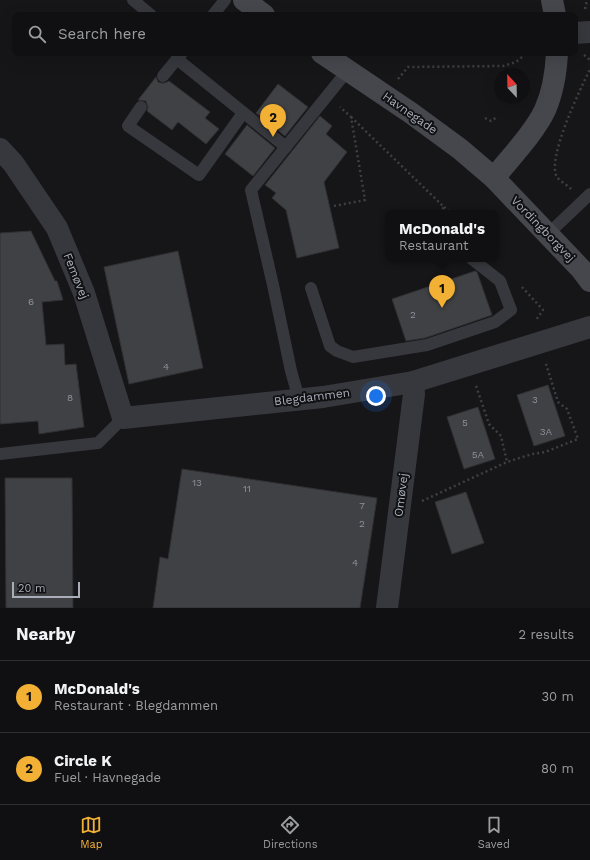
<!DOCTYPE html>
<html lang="en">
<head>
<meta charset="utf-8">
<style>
	:root { --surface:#101012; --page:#1e1e20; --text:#f1f3f6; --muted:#9c9d9f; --line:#303032; --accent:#f2b134 }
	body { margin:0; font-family:"Work Sans",sans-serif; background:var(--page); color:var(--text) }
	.compass { position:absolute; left:494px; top:68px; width:36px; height:36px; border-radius:50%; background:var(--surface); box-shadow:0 4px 16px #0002; rotate:338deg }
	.scale { position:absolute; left:12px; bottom:10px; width:68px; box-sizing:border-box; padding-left:4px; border:2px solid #a8adb8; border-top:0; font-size:11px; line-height:14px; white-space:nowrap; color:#a8adb8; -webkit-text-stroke:3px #111113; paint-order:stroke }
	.you { position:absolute; left:376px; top:396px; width:14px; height:14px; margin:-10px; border:3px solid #fff; border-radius:50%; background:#1a73e8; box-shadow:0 0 0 6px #1a73e833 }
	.badge { display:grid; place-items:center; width:26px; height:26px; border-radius:50%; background:var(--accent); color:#111; font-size:13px; font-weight:700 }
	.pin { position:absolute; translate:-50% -33px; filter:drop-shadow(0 1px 2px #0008) }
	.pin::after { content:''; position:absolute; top:21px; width:14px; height:12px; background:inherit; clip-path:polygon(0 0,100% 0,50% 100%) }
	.popup { position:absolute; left:385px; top:210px; width:114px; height:52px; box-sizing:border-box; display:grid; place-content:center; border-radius:8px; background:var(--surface); filter:drop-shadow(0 1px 3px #0005); font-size:13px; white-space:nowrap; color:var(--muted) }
	.popup b { font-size:15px; color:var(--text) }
	.popup::after { content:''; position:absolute; left:50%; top:100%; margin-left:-8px; border:8px solid transparent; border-top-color:var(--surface) }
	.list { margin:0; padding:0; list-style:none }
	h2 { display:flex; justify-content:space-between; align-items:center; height:52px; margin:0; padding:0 16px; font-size:17px }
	h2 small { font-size:13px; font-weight:400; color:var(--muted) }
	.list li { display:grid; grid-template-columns:26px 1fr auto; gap:12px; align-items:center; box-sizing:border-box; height:72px; padding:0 16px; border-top:1px solid var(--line) }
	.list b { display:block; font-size:15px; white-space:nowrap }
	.list p { margin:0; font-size:13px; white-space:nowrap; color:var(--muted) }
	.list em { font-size:13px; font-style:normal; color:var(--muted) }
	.icon { flex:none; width:22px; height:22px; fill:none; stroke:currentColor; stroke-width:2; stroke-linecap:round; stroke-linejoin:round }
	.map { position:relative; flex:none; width:590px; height:608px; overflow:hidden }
	.search { position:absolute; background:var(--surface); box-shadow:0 4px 16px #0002; left:12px; right:12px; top:12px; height:44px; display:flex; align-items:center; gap:10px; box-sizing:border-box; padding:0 14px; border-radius:8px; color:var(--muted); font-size:15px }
	.sheet { height:196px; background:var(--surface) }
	nav { display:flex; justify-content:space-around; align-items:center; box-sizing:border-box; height:56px; border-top:1px solid var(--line); background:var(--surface); font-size:11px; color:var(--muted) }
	nav a { display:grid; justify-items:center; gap:2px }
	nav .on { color:var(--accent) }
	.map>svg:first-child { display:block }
	.building { fill:#404145; stroke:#303034 }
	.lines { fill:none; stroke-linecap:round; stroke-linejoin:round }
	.path { stroke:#3d3f44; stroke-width:2.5; stroke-dasharray:2 3; stroke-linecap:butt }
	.lane { stroke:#37383d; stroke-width:12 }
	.street { stroke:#37383d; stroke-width:22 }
	.secondary { stroke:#45474d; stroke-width:22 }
	.labels { text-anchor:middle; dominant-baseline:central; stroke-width:4; stroke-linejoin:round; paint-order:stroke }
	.number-label { font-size:10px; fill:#8e929b }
	.street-label { font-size:12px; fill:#a8adb8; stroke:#111113 }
</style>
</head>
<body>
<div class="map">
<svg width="590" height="608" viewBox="0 0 590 608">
	<rect width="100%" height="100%" fill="#161618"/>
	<g class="building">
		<path d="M156,77L158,82L161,83H165L169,81L210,112L205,118L219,129L206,144L178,122L172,130L147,111L148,107L146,101L138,100Z"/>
		<path d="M278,84L308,107L285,136L256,113Z"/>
		<path d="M320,116L332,126L326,134L347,152L324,182L339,248L297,258L286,210L272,198L276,193L265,185Z"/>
		<path d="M247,125L275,148L253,176L225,154Z"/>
		<path d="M31,231L55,281H57L63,300L42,302L46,345L64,344L65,365L76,364L84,427L39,434L38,421L0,424V233Z"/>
		<path d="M178,251L203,368L129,384L104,267Z"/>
		<path d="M475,271L477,272L492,315L425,338L406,341L392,299Z"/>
		<path d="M548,385L565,436L534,446L517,395Z"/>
		<path d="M478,407L495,459L464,469L447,417Z"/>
		<path d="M182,469L377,498L360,608H153L160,557L168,559Z"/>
		<path d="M5,478H72L73,608H6Z"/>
		<path d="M466,492L484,543L452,554L435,502Z"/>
	</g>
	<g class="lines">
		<g class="path">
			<path d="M585,9L587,0"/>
			<path d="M584,55L590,60"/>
			<path d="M398,79L408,67L503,66L516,62L527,53"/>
			<path d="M351,117L444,207L439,213"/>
			<path d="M485,118L491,121L497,117"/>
			<path d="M571,189C567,185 560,181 557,177C546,159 581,88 590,69"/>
			<path d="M334,206L365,200L351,117L340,107"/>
			<path d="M444,207L451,213"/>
			<path d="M522,287L543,310L536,320"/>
			<path d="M476,386L489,424L501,436L507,462"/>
			<path d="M422,501L507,462L532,454L545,452L578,439L567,409L558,402L546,364"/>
		</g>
		<g class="lane">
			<path d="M133,0L151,15"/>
			<path d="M213,15L225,0"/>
			<path d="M182,53L177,59L286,147"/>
			<path d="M163,76L177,59"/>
			<path d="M141,107L128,126L199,175L243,113"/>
			<path d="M548,234L590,194"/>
			<path d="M311,288L330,346L337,351L353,357L427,345L495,322L511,310L500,281L472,259"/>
			<path d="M299,399L291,371L273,285L251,190L348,70"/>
			<path d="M0,454L98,443L123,418"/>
		</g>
		<g class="street">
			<path d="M575,33L590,32"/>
			<path d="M0,149L13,163L57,228L84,293L123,418L323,397L413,382L590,327"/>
			<path d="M387,608L414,394L413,382"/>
		</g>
		<g class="secondary">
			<path d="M244,0L264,15"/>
			<path d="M552,0L555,15"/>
			<path d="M322,53L411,113L460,149L494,178L581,269L590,281"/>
			<path d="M494,178C510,158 534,133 545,110C553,92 556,72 557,53"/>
		</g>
	</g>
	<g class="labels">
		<g class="number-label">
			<text x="31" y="301">6</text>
			<text x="413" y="314">2</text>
			<text x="166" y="366">4</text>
			<text x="70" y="397">8</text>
			<text x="535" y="399">3</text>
			<text x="465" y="422">5</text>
			<text x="546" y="431">3A</text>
			<text x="478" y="454">5A</text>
			<text x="197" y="482">13</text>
			<text x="247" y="488">11</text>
			<text x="362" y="505">7</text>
			<text x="362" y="523">2</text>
			<text x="355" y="562">4</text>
		</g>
		<g class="street-label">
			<text transform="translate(410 113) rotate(35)">Havnegade</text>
			<text transform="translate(543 229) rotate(46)">Vordingborgvej</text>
			<text transform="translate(76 276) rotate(68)">Femøvej</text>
			<text transform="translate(312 397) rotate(-7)">Blegdammen</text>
			<text transform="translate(401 495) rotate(-83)">Omøvej</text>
		</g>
	</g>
</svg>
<svg class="compass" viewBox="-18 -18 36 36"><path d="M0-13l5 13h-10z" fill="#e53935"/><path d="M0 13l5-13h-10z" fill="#9c9d9f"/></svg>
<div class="scale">20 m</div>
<div class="you"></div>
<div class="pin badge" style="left:442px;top:308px">1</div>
<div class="popup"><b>McDonald's</b>Restaurant</div>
<div class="pin badge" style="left:273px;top:137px">2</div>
<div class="search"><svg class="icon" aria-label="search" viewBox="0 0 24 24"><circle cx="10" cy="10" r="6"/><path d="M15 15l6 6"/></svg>Search here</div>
</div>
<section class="sheet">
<h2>Nearby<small>2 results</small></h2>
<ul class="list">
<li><span class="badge">1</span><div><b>McDonald's</b><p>Restaurant · Blegdammen</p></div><em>30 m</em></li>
<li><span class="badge">2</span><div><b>Circle K</b><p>Fuel · Havnegade</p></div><em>80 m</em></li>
</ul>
</section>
<nav>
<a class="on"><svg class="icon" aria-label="map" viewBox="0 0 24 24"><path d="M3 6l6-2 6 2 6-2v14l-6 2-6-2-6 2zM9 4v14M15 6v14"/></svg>Map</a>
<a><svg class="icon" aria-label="directions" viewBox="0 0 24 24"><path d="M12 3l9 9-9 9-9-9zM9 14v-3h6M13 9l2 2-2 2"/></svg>Directions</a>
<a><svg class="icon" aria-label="saved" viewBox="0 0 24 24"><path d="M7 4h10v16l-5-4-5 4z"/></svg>Saved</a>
</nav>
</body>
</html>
